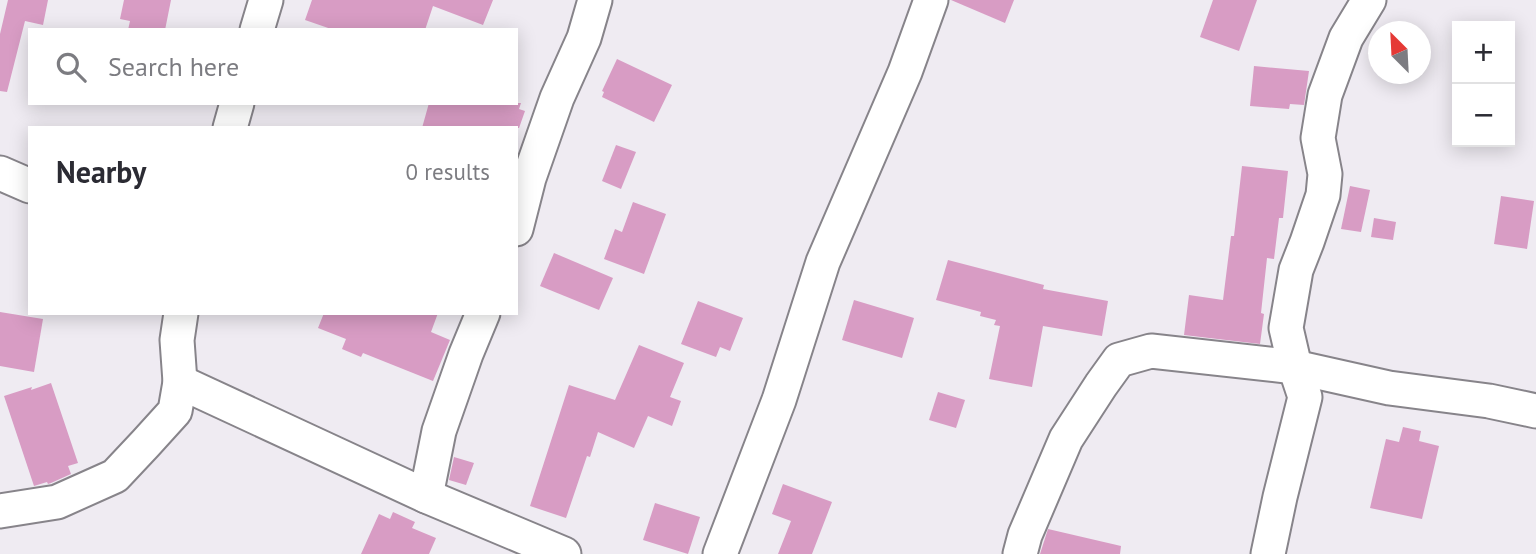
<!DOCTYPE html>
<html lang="en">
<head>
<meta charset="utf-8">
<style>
	:root { --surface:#fff; --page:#f2f2f3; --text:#2b2b33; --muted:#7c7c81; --line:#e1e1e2 }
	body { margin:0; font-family:"PT Sans",sans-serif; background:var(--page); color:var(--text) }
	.controls { position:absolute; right:21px; top:21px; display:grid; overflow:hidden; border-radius:0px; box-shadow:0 4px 18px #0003 }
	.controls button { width:63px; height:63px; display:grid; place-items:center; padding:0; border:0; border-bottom:2px solid var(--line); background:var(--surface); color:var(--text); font:35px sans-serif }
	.compass { position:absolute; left:1368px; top:21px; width:63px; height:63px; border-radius:50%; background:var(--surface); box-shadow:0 4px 18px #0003; rotate:336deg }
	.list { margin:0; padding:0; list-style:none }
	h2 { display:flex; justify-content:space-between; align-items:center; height:91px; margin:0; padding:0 28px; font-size:30px }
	h2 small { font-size:23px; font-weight:400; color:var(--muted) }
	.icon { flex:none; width:38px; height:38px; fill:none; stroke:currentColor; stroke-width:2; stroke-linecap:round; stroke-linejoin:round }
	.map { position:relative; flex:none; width:1536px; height:554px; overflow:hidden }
	.search { position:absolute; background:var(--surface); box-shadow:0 4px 18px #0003; left:28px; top:28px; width:490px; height:77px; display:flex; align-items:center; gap:18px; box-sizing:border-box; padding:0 24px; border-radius:0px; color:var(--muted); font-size:26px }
	.panel { position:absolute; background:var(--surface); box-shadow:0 4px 18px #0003; left:28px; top:126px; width:490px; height:189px; border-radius:0px }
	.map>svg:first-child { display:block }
	.building { fill:#d89cc4 }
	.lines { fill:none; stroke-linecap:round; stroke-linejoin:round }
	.minor-casing { stroke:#87848a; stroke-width:37 }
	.minor { stroke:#fff; stroke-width:33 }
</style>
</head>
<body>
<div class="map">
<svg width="1536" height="554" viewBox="0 0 1536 554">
	<rect width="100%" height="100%" fill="#efebf2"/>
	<g class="building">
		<path d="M8,0H48L43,25L25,21L7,92L0,91V34Z"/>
		<path d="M124,0H171L165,30H128L130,21L120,19Z"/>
		<path d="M312,0H493L483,25L433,6L425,30H334L305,20Z"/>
		<path d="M951,0H1014L1005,23Z"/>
		<path d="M1213,0H1257L1239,51L1200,37Z"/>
		<path d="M617,59L672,85L654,122L602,97L604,92L602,91Z"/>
		<path d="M1254,66L1309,71L1304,105L1290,104L1289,109L1250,106Z"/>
		<path d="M429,103H521L519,109L525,111L519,128H422Z"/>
		<path d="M616,145L636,152L621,189L602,181Z"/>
		<path d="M1242,166L1288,171L1283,218H1279L1274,259L1267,258L1261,313L1264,314L1260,344L1184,335L1189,295L1223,300L1231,236H1234Z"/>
		<path d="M1350,186L1370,190L1361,232L1341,229Z"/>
		<path d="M1501,196L1534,201L1527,249L1494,244Z"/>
		<path d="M633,202L666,214L644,274L604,259L615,229L622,232Z"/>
		<path d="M1374,218L1396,222L1393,240L1371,237Z"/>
		<path d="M554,253L613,278L599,310L540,286Z"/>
		<path d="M948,260L1044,285L1043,289L1108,301L1102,336L1043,326L1032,387L989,379L1000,326L994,325L996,320L980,316L981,312L936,300Z"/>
		<path d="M854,300L914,318L902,358L842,340Z"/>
		<path d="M698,301L743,318L730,351L720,347L716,357L681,344Z"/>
		<path d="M0,312L43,319L34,372L0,366Z"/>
		<path d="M324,313H438L431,332L450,340L433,381L363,353L361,357L342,349L346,339L318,328Z"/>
		<path d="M639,345L684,363L670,397L681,401L672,426L648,416L634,448L598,432L590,457L587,456L566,518L530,506L569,385L615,400Z"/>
		<path d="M51,383L78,463L68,466L71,474L51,483L48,484L47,482L34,486L4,396L32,387L31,390Z"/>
		<path d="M938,392L965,400L956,428L929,420Z"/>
		<path d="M1403,427L1421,431L1419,441L1439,446L1422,519L1370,508L1386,439L1399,442Z"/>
		<path d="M454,457L474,463L466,485L449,480Z"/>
		<path d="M783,484L832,502L812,554H778L791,521L772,514Z"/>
		<path d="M655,503L700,517L688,554L643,540Z"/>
		<path d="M393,512L415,522L412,528L436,538L429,554H361L379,514L390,519Z"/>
		<path d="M1048,529L1121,546L1120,554H1040Z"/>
	</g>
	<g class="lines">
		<defs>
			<g id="minor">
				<path d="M257,30L266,0"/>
				<path d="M230,128L237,103"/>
				<path d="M0,173L30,186"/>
				<path d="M516,229L529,178L557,98L584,38L595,0"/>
				<path d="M180,382L426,496L564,554"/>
				<path d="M426,496L439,431L466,354L483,313"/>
				<path d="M0,511L57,502L115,476L146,443L175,411L180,382L177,340L181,313"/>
				<path d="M720,554L779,400L823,262L905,72L931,0"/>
				<path d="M1020,554L1025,535L1066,439L1101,385L1119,360L1151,351L1295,367L1389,388L1489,401L1536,411"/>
				<path d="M1268,554L1280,497L1305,397L1295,367L1286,328L1296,270L1307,242L1323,195L1325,174L1318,138L1325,95L1346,38L1369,0"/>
			</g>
		</defs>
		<use href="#minor" class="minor-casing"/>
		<use href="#minor" class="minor"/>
	</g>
</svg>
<div class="controls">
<button>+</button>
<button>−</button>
</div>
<svg class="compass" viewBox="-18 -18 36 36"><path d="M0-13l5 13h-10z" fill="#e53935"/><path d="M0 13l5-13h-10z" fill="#7c7c81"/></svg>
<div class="search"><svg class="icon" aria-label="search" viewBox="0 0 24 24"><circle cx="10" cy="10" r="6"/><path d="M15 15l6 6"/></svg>Search here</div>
<section class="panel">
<h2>Nearby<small>0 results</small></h2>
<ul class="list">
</ul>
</section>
</div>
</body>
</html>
